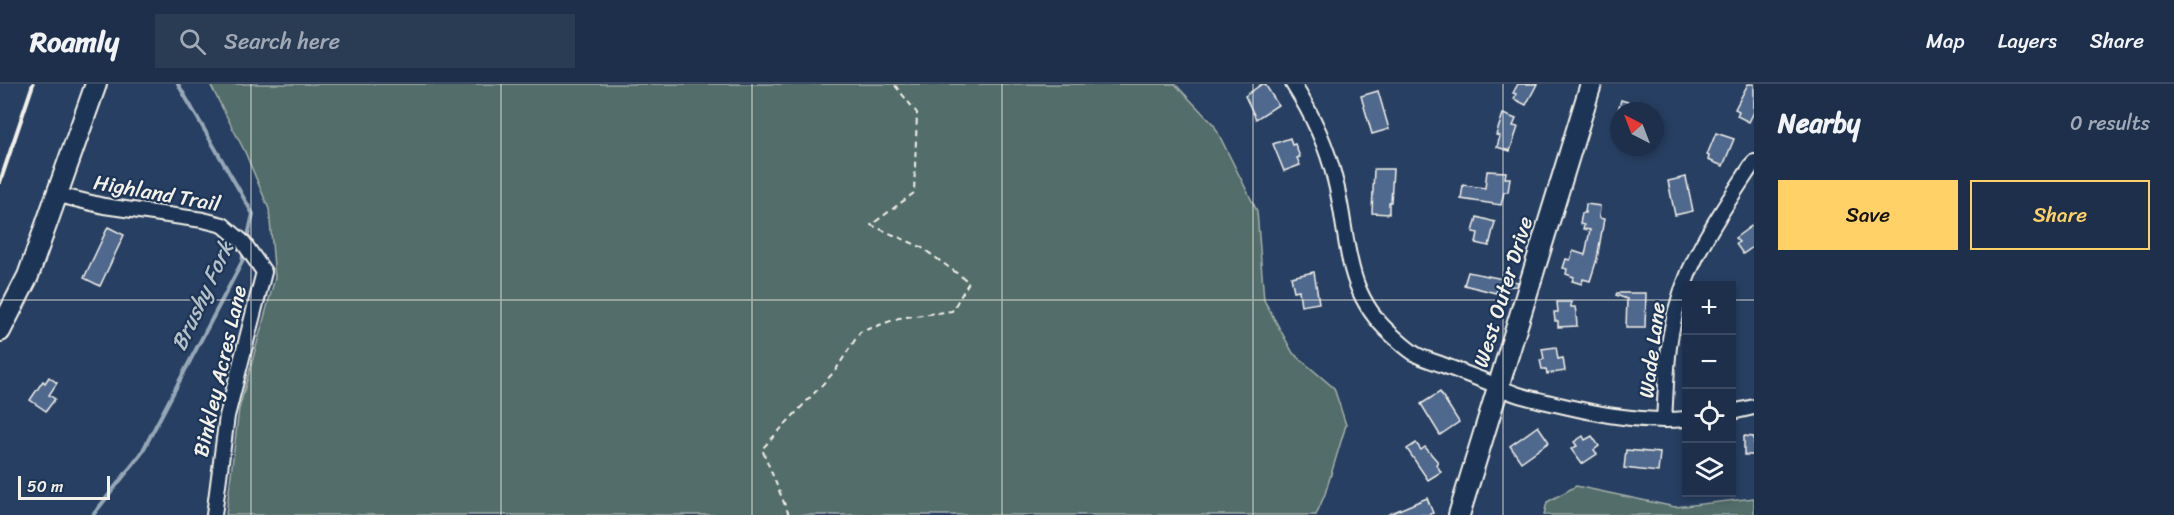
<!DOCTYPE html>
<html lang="en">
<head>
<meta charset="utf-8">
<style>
	:root { --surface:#1d2f4a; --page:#2a3b54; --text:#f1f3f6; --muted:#a0a9b5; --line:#3b4a62; --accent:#ffd166 }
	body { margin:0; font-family:Sriracha,sans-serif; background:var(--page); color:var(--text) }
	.controls { position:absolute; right:18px; bottom:18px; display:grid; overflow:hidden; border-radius:0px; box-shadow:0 3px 9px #0003 }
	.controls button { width:54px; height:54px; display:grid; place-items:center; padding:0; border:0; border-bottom:2px solid var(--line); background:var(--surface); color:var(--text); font:30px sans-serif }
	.compass { position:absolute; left:1610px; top:18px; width:54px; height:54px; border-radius:50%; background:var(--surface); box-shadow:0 3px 9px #0003; rotate:318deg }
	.scale { position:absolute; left:18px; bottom:15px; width:92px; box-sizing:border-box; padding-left:6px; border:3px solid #f4f1e8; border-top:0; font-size:16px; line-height:21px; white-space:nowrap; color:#f4f1e8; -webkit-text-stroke:4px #1d3557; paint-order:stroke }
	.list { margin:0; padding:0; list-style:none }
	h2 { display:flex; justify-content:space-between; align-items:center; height:78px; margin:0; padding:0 24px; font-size:26px }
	h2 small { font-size:20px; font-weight:400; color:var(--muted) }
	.actions { display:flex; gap:12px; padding:18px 24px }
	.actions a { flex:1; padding:14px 0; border:2px solid var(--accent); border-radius:0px; text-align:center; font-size:21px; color:var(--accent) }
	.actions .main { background:var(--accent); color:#111 }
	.icon { flex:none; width:33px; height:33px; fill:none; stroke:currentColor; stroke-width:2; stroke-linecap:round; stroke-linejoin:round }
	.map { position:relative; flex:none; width:1754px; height:431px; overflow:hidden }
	header { display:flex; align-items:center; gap:36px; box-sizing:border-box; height:84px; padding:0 30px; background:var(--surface); border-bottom:2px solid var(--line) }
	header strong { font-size:28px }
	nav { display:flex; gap:33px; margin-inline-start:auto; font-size:21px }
	.search { width:420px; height:54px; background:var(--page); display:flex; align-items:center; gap:15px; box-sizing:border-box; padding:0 21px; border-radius:0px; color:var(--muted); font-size:22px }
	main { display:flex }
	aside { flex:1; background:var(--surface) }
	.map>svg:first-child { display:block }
	.green { fill:#536d6a; stroke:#a4afa9; stroke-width:1.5 }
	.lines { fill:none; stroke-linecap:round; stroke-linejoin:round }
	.stream { stroke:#96a7b6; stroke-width:4 }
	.building { fill:#50688e; stroke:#f4f1e8; stroke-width:1.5 }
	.street-casing { stroke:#f4f1e8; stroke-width:18 }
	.secondary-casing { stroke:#f4f1e8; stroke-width:24 }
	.path { stroke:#f4f1e8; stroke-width:2; stroke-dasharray:6 4.5; stroke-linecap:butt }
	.street { stroke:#1d3557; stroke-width:14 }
	.secondary { stroke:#1d3557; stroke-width:20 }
	.rail { stroke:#f4f1e8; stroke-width:4 }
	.grid { fill:none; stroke:#f4f1e8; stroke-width:1.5; stroke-opacity:0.55 }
	.labels { text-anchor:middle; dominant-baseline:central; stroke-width:4.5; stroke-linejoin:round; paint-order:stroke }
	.street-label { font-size:21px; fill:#f4f1e8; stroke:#1d3557 }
	.water-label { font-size:22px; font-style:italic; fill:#b5c0c6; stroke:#1d3557 }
</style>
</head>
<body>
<header>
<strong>Roamly</strong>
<div class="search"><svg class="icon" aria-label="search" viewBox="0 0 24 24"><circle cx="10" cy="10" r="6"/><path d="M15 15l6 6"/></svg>Search here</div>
<nav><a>Map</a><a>Layers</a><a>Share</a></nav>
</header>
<main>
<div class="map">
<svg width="1754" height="431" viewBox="0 0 1754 431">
	<rect width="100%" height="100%" fill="#273f62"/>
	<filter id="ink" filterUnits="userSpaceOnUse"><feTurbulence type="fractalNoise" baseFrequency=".0167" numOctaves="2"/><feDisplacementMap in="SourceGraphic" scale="12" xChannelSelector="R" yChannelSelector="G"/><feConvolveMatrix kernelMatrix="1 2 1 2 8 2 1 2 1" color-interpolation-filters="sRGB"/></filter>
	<g filter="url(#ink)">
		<g class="green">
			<path d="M210,0H1175L1214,41L1257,127L1264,216L1293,269L1334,304L1346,341L1325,410L1316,431H226L239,325L275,194L269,125L245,68Z"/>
			<path d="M1576,402L1675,423L1754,414V431H1544L1547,418Z"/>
		</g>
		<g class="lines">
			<g class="stream">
				<path d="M178,0L253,130L247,156"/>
				<path d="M93,431L141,370L242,178L244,166"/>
			</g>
		</g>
		<g class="building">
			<path d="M1262,0H1265L1278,21L1256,35L1245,12Z"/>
			<path d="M1518,0H1537L1526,21L1514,15L1516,10L1513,9Z"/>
			<path d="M1748,0H1754V28L1749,38L1737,32L1739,27L1735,25Z"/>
			<path d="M1378,7L1389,45L1372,50L1361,12Z"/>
			<path d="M1621,16L1649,24V27H1618Z"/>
			<path d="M1503,30L1516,35L1513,42L1518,43L1510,67L1497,63L1500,52L1496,51Z"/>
			<path d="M1716,49L1734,55L1723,82L1708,76L1709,72L1707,71Z"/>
			<path d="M1290,54L1292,61L1295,60L1300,73L1297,74L1300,81L1284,87L1273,60Z"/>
			<path d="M1374,85H1393L1391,118H1389V130L1372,129Z"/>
			<path d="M1487,87L1506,88L1505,94H1510L1508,108H1504L1501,121L1461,115L1463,101L1485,104Z"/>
			<path d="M1686,93L1693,127L1675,131L1668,97Z"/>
			<path d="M1586,120L1600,122L1599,134L1604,135L1597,175L1590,197L1583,195L1582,200L1572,197L1574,193L1566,190L1567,185L1563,184L1566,175L1570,176L1573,167L1585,171L1590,146L1583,145L1584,141L1580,140L1582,129H1585Z"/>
			<path d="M1477,133L1495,138L1489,162L1476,159L1478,149L1473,148Z"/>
			<path d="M1754,140V162L1743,170L1736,160L1739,158L1735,154Z"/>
			<path d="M108,143L124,151L100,202L84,194Z"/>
			<path d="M1314,188L1319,219L1301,222L1299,206L1294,207L1291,193Z"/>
			<path d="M1468,188L1518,198L1517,202L1498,203L1496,209L1464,201Z"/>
			<path d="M1617,209H1646L1645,244H1626L1627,215L1616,211Z"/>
			<path d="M1557,218H1571V223H1575L1576,229L1577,242L1558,243V237H1555L1554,228H1558Z"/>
			<path d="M1556,263L1558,275L1563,274L1565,287L1547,290L1546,285H1542L1540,276L1544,275L1542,265Z"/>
			<path d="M49,293L57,299L49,311L55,315L46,327L30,316L43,297L45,299Z"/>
			<path d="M1440,308L1459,338L1440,351L1421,320Z"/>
			<path d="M1538,342L1549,358L1521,378L1510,362Z"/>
			<path d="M1583,352L1585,356L1592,352L1599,362L1594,366L1597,370L1582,380L1571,365L1577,362L1574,358Z"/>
			<path d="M1744,352L1754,353V371H1744Z"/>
			<path d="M1416,359L1421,366L1425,363L1438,378L1436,380L1441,388L1428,396L1407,365Z"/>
			<path d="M1626,366L1660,369L1658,388L1624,384Z"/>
			<path d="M1427,414L1433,429L1427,431H1387Z"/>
		</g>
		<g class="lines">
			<defs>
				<g id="street">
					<path d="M1293,0C1312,30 1327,62 1335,96C1350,154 1342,207 1392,251C1400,258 1408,266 1417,271C1425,275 1435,278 1443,281C1461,288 1480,295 1498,302C1513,311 1530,314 1547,318C1592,329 1640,339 1686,335"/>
					<path d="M58,111L104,122L203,136L223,141L243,158L264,188L227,332L214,431"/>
					<path d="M1732,328L1754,323"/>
					<path d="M1664,336C1666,308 1666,277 1671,249C1682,182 1718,133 1754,78"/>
				</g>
				<g id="secondary">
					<path d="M0,247L28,192L96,0"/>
					<path d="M1459,431L1591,0"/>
				</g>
			</defs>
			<use href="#street" class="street-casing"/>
			<use href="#secondary" class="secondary-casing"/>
			<path class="path" d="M789,431L762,365L835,287L860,248L899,234L952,227L969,198L921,163L871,141L914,109L917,29L894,0"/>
			<use href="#street" class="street"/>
			<use href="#secondary" class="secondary"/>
			<path class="rail" d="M0,98L33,0"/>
		</g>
	</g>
	<path class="grid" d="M251,0V431M501,0V431M752,0V431M1002,0V431M1253,0V431M1503,0V431M0,216H1686M1732,216H1754"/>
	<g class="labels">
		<g class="street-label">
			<text transform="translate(157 109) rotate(10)">Highland Trail</text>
			<text transform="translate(1503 208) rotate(-73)">West Outer Drive</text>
			<text transform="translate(1652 266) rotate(-83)">Wade Lane</text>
			<text transform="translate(220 287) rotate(-77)">Binkley Acres Lane</text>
		</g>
		<g class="water-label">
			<text transform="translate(202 212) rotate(-65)">Brushy Fork</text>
		</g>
	</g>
</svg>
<div class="controls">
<button>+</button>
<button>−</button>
<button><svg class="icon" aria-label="locate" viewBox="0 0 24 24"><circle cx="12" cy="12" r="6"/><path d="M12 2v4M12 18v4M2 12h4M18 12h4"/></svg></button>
<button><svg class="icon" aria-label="layers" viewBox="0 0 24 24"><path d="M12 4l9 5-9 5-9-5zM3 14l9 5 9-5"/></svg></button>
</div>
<svg class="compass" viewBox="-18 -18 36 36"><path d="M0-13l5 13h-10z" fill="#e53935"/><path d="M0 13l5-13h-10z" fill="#a0a9b5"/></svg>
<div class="scale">50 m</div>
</div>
<aside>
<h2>Nearby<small>0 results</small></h2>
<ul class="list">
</ul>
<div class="actions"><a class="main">Save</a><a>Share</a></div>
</aside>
</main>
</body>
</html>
